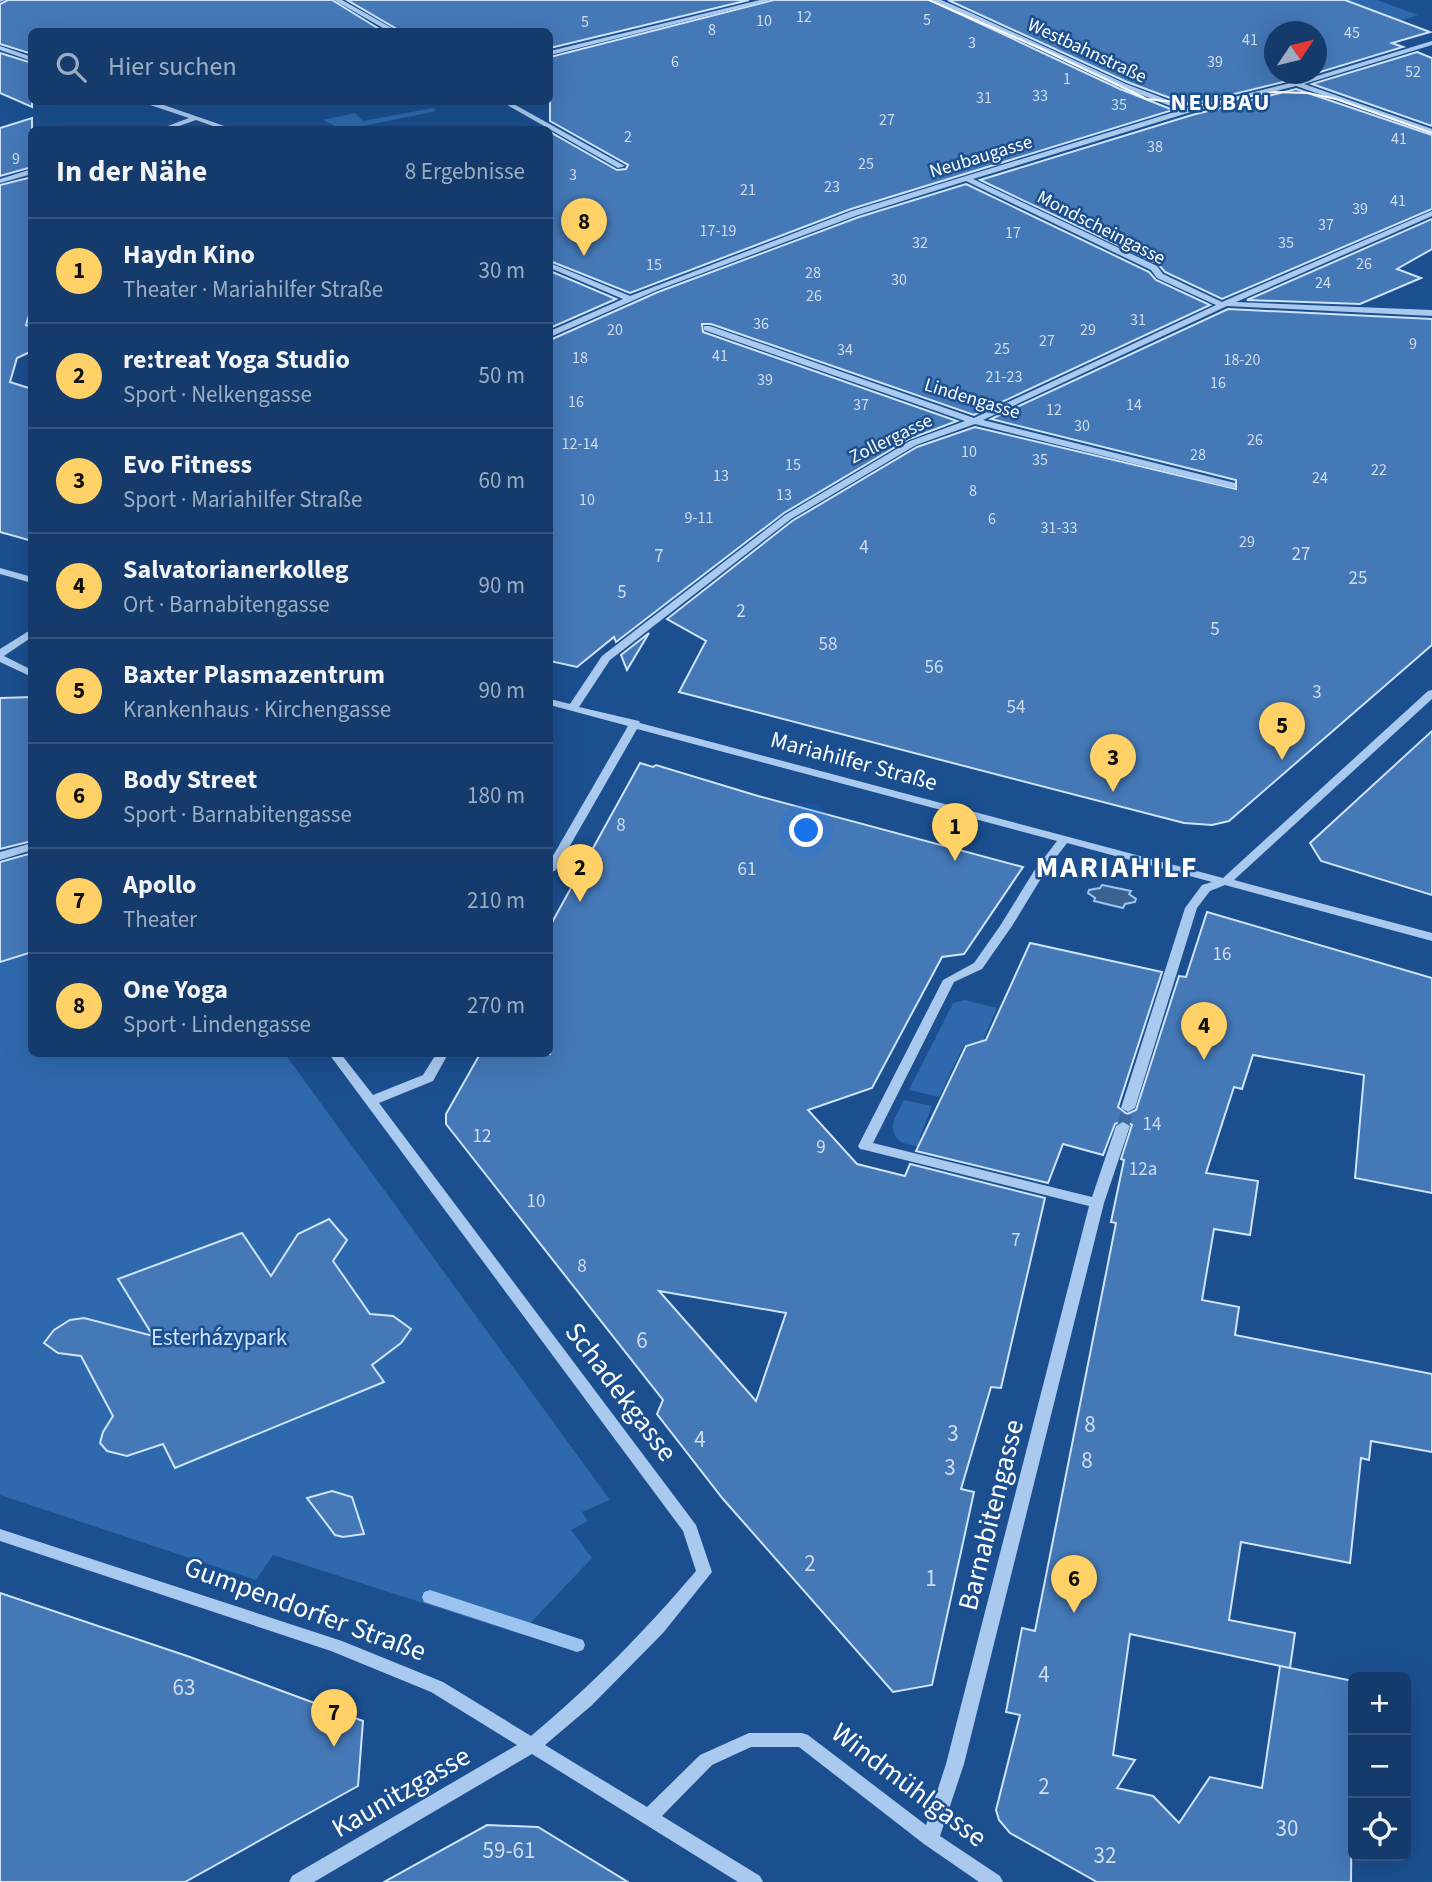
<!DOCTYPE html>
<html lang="de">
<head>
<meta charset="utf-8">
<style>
	:root { --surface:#143b6b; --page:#1d4271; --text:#f1f3f6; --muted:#9dadc1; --line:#33557e; --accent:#ffd166 }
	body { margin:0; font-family:"Source Sans 3",sans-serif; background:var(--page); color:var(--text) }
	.controls { position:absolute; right:21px; bottom:21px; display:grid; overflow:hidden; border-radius:10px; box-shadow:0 7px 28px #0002 }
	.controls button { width:63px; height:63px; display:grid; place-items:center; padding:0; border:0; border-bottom:2px solid var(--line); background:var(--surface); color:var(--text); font:35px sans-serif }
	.compass { position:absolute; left:1264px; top:21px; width:63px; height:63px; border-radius:50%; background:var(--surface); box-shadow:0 7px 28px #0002; rotate:55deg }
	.you { position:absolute; left:807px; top:831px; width:24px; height:24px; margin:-18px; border:5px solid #fff; border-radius:50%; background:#1a73e8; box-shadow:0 0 0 10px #1a73e833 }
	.badge { display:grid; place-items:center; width:46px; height:46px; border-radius:50%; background:var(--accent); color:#111; font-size:23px; font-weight:700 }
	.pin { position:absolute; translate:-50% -58px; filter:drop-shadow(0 2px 4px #0008) }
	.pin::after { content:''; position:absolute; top:37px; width:24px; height:21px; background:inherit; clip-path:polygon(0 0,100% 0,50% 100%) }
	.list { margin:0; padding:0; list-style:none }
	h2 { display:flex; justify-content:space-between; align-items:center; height:91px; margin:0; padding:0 28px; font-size:30px }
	h2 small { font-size:23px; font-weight:400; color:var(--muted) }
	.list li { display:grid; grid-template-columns:46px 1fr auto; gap:21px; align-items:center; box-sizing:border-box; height:105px; padding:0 28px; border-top:2px solid var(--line) }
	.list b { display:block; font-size:26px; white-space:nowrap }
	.list p { margin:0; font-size:23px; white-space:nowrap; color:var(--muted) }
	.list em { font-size:23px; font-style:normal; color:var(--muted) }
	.icon { flex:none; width:38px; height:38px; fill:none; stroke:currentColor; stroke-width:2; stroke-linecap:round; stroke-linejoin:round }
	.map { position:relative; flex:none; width:1432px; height:1882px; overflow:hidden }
	.search { position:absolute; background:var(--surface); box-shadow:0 7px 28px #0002; left:28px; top:28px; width:525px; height:77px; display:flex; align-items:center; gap:18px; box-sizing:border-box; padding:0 24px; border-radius:10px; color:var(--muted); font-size:26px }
	.panel { position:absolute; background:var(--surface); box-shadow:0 7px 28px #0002; left:28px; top:126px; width:525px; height:931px; border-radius:10px }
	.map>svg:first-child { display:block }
	.green { fill:#2e69ad }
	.water { fill:#3c6290; stroke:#9cc4f0; stroke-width:2 }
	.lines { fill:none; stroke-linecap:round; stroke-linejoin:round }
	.stream { fill:#9cc4f0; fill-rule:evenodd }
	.building { fill:#4478b7; stroke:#cfe3fa; stroke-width:2; fill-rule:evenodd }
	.minor-tunnel { stroke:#3d69a0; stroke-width:12; stroke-dasharray:12 6; stroke-linecap:butt }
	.minor { fill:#a9c9ee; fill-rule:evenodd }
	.tram { stroke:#fff; stroke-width:2 }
	.labels { text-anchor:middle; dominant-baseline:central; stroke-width:5; stroke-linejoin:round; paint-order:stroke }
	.far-number-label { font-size:16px; fill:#d0dded }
	.far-street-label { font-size:19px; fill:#fff; stroke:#1b4f8f }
	.number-label { font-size:19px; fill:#d0dded }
	.street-label { font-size:23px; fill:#fff; stroke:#1b4f8f }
	.park-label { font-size:23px; fill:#cfe3fa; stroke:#1b4f8f }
	.near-number-label { font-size:23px; fill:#d0dded }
	.far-district-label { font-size:24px; font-weight:bold; letter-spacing:2px; fill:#fff; stroke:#1b4f8f }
	.near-street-label { font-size:28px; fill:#fff; stroke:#1b4f8f }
	.district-label { font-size:30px; font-weight:bold; letter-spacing:2px; fill:#fff; stroke:#1b4f8f }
</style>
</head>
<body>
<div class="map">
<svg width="1432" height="1882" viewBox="0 0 1432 1882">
	<rect width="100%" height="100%" fill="#1b4f8f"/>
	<g class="green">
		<path d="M1346,0H1377L1418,15L1400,21Z"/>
		<path d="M433,108L437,111L348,129L339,128L323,120L355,113L363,121Z"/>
		<path d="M31,952L32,1054H285L610,1500L582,1512L588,1521L571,1530L592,1558L520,1634L273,1555L256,1580L0,1495V962Z"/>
		<path d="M965,1000L997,1008L983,1040L964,1045L939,1097L909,1090L953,1003Z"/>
		<path d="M904,1100L932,1106L919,1139L1042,1170L1039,1178L903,1143C884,1131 896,1116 904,1100Z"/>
	</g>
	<path class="water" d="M1102,885L1131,891L1129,894L1136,899L1135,902L1125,904L1123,908L1094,901L1095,898L1088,893L1089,890L1100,888Z"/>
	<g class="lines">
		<path class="stream" d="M430,1590L583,1640L585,1645L583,1650L577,1652L424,1602L422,1597L424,1592Z"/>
	</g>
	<g class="building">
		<path d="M8,0H332L384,32H32V54L0,44V4Z"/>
		<path d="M347,0H749L550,48V32H402Z"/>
		<path d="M774,0H930L1120,89L1173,110L851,209L630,293L550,261V132L617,170L626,169L628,165L550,121V57Z"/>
		<path d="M948,0H1345L1430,32L1392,43L1403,47L1317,73V32H1275V74H1316L1189,105L1127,82Z"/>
		<path d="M1417,52L1432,58V126L1312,84Z"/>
		<path d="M0,53L32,63V107L0,93Z"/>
		<path d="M1296,89L1432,135V209L1222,299L1165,272L1158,264L980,180L1192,115Z"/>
		<path d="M32,118V167L0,176V128Z"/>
		<path d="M32,177V305L26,325L32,327V351L17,358L10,382L32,389V541L0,532V185Z"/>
		<path d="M966,184L1149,272L1156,280L1210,305L974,415L711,324H702L703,332L957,421L909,439L784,513L616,642L614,637L577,667L550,661V340L658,292L859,217Z"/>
		<path d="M1432,219V249L1397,269L1421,278L1360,304L1247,300Z"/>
		<path d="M550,271L616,299L550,328Z"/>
		<path d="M1228,309L1432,319V645L1229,821L1212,825L1184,823L679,692L706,641L667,619L792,521L917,447L975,427L1236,489V480L991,419Z"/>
		<path d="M649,633L627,670L621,655Z"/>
		<path d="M32,697V841L0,849V698Z"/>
		<path d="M1432,731V895L1321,861L1310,843Z"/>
		<path d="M640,763L653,767L656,765L758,796L1023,867L964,954L942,957L872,1088L808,1110L857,1164L905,1176L910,1164L1045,1198L1001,1388L991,1387L961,1489L974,1492L932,1685L893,1692L723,1499L657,1414L663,1400L446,1124V1114L480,1054H550V926ZM659,1291L786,1313L756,1401Z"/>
		<path d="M32,853V952L0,962V862Z"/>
		<path d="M1207,912L1432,978V1193L1355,1178L1364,1075L1253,1055L1242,1089L1234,1087L1206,1173L1258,1181L1250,1235L1214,1229L1202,1300L1239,1307L1235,1335L1432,1374V1452L1371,1441L1369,1460L1361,1458L1350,1563L1241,1542L1229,1620L1295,1633L1290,1668L1353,1681L1351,1882H1097L1010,1833L999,1820L996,1810L1020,1715L1006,1712L1022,1628L1035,1631L1116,1223L1111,1222L1124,1160L1121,1159L1132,1125L1124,1120L1115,1124L1103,1155L1063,1144L1048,1183L916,1151L966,1046L986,1040L1030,943L1162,972L1118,1107L1127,1114L1136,1110L1179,976L1186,977ZM1130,1634L1290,1668L1280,1666L1262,1788L1210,1777L1179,1823L1153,1796L1117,1788L1135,1760L1113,1755Z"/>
		<path d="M329,1219L347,1240L333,1261L370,1314L393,1316L411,1329L401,1343L372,1365L384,1382L175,1468L163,1444L127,1456L107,1451L100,1443L103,1432L113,1416L81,1356L58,1353L44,1343L54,1330L70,1320L84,1318L153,1336L118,1279L242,1233L271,1276L298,1234Z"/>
		<path d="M332,1491L352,1497L364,1534L343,1537L335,1535L307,1498Z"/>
		<path d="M0,1593L190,1657L363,1721L358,1786L185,1882H0Z"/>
		<path d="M487,1825L538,1827L628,1882H384Z"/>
	</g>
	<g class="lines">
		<path class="minor-tunnel" d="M1123,1126L1128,1108"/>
		<g class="minor">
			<path d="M0,0H5L0,2Z"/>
			<path d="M334,0H342L399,32H390Z"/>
			<path d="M760,0H771L550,55V51Z"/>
			<path d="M932,0H941L969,12L1126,84L1189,108L1307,79L1432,41V45L1304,84L1432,129V133L1296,86L1191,112L973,179L1157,266L1163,274L1222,302L1432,211V216L1236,302L1432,310V316L1227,306L983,420L1235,483V487L1232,488L975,424L916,445L791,519L610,660L579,707L639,721L640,723L1223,878L1428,691L1432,690V699L1234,880L1432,933V941L1225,885L1210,891L1197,908L1135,1108L1128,1112L1121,1108L1185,908L1202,885L1212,882L1067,843L1045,872L1012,926L982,969L954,982L873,1143L1092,1197L1116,1126L1123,1122L1130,1126L1104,1203L964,1764L940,1836L1000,1876L1003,1882H979L924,1844L799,1747H751L712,1765L662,1816L760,1876L763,1882H738L532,1754L314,1882H289L292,1876L517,1745L431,1692L331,1651L0,1541V1529L342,1641L443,1682L531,1736C593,1684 644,1632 696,1571L683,1531L329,1054H341L373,1095L423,1075L436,1054H448L433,1081L379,1103L696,1525L712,1572L663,1633L591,1706L545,1745L647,1807L700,1755L749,1733H802L808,1735L926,1825L946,1764L1089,1206L865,1150L860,1149L858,1146L943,980L974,963L1000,926L1034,871L1057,841L637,729L556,870L550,873V861L628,726L550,705V699L570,704L602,656L785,515L910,441L965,421L704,330V326H710L974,418L1216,305L1157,278L1151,270L966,181L858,215L657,290L550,337V331L623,299L550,268V263L630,296L852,211L1181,110L1121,87Z"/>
			<path d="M0,46L32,57V61L0,50Z"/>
			<path d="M147,102H155L236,130H224L196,120L168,130H157L189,118L147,104Z"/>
			<path d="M502,102H510L625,166L618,168Z"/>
			<path d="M32,169V174L0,183V179Z"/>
			<path d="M0,568L32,577V583L0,574Z"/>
			<path d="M32,629V637L4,656L32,670V677L0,662V649Z"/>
			<path d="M32,843V850L0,860V852Z"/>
		</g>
		<path class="tram" d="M929,0L1042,49L1147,99L1201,105L1274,92L1308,93L1336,99L1432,133"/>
	</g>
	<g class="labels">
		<g class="far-number-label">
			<text x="804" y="17">12</text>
			<text x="927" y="20">5</text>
			<text x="764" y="21">10</text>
			<text x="585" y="22">5</text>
			<text x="712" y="30">8</text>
			<text x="1352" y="33">45</text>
			<text x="1250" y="40">41</text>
			<text x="972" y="43">3</text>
			<text x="675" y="62">6</text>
			<text x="1215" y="62">39</text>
			<text x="1413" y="72">52</text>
			<text x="1067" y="79">1</text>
			<text x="1040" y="96">33</text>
			<text x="984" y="98">31</text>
			<text x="1119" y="105">35</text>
			<text x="887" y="120">27</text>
			<text x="628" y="137">2</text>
			<text x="1399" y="139">41</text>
			<text x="1155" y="147">38</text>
			<text x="16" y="159">9</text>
			<text x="866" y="164">25</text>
			<text x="573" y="175">3</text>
			<text x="832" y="187">23</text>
			<text x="748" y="190">21</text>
			<text x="1398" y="201">41</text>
			<text x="1360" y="209">39</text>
			<text x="1326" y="225">37</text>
			<text x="718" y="231">17-19</text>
			<text x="1013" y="233">17</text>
			<text x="920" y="243">32</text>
			<text x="1286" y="243">35</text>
			<text x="1364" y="264">26</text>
			<text x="654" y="265">15</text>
			<text x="813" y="273">28</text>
			<text x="899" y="280">30</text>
			<text x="1323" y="283">24</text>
			<text x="814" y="296">26</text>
			<text x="1138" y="320">31</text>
			<text x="761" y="324">36</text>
			<text x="615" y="330">20</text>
			<text x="1088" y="330">29</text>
			<text x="1047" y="341">27</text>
			<text x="1413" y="344">9</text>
			<text x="1002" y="349">25</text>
			<text x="845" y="350">34</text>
			<text x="720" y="356">41</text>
			<text x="580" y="358">18</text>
			<text x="1242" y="360">18-20</text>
			<text x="1004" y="377">21-23</text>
			<text x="765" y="380">39</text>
			<text x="1218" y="383">16</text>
			<text x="576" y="402">16</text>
			<text x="861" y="405">37</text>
			<text x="1134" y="405">14</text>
			<text x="1054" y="410">12</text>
			<text x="1082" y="426">30</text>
			<text x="1255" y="440">26</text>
			<text x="580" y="444">12-14</text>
			<text x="969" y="452">10</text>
			<text x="1198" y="455">28</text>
			<text x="1040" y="460">35</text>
			<text x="793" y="465">15</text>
			<text x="1379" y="470">22</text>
			<text x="721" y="476">13</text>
			<text x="1320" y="478">24</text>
			<text x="973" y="491">8</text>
			<text x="784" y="495">13</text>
			<text x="587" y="500">10</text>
			<text x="699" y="518">9-11</text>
			<text x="992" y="519">6</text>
			<text x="1059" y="528">31-33</text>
			<text x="1247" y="542">29</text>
		</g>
		<g class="far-street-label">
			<text transform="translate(1087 51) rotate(25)">Westbahnstraße</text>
			<text transform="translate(981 157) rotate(-17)">Neubaugasse</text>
			<text transform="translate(1101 228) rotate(27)">Mondscheingasse</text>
			<text transform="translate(972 399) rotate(17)">Lindengasse</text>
			<text transform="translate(891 439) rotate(-26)">Zollergasse</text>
		</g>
		<g class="number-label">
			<text x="864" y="547">4</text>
			<text x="1301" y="554">27</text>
			<text x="659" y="556">7</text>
			<text x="1358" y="578">25</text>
			<text x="622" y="592">5</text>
			<text x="741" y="611">2</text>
			<text x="1215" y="629">5</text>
			<text x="828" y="644">58</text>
			<text x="934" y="667">56</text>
			<text x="1317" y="692">3</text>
			<text x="1016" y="707">54</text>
			<text x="621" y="825">8</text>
			<text x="747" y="869">61</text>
			<text x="1222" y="954">16</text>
			<text x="1152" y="1124">14</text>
			<text x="482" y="1136">12</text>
			<text x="821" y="1147">9</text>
			<text x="1143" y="1169">12a</text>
			<text x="536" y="1201">10</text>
			<text x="1016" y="1240">7</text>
			<text x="582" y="1266">8</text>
		</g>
		<g class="street-label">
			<text transform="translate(854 761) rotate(15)">Mariahilfer Straße</text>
		</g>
		<g class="park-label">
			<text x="219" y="1337">Esterházypark</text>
		</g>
		<g class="near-number-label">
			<text x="642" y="1340">6</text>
			<text x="1090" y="1424">8</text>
			<text x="953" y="1433">3</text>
			<text x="700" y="1439">4</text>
			<text x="1087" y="1460">8</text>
			<text x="950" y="1467">3</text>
			<text x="810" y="1563">2</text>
			<text x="931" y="1578">1</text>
			<text x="1044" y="1674">4</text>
			<text x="184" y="1687">63</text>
			<text x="1044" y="1786">2</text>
			<text x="1287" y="1828">30</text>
			<text x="509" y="1850">59-61</text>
			<text x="1105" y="1855">32</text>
		</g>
		<g class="far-district-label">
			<text x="1221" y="102">NEUBAU</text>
		</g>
		<g class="near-street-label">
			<text transform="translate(621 1392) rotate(53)">Schadekgasse</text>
			<text transform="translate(991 1515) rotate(-76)">Barnabitengasse</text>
			<text transform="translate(305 1609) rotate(20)">Gumpendorfer Straße</text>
			<text transform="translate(909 1785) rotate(37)">Windmühlgasse</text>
			<text transform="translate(401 1792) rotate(-30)">Kaunitzgasse</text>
		</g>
		<g class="district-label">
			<text x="1117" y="867">MARIAHILF</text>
		</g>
	</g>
</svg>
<div class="controls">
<button>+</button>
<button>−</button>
<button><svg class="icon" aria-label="locate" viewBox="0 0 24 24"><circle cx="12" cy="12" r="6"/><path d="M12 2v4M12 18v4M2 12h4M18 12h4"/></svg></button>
</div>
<svg class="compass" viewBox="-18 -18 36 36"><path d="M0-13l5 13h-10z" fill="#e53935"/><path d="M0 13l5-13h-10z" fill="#9dadc1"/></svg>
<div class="you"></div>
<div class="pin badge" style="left:955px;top:861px">1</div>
<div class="pin badge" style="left:580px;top:902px">2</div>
<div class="pin badge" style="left:1113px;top:792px">3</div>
<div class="pin badge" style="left:1204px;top:1060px">4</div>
<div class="pin badge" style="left:1282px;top:760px">5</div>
<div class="pin badge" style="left:1074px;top:1613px">6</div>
<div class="pin badge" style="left:334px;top:1747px">7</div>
<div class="pin badge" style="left:584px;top:256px">8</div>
<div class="search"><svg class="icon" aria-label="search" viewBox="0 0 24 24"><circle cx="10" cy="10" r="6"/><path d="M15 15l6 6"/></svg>Hier suchen</div>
<section class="panel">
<h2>In der Nähe<small>8 Ergebnisse</small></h2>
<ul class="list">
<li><span class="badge">1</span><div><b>Haydn Kino</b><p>Theater · Mariahilfer Straße</p></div><em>30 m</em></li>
<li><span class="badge">2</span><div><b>re:treat Yoga Studio</b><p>Sport · Nelkengasse</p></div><em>50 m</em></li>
<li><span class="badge">3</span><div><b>Evo Fitness</b><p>Sport · Mariahilfer Straße</p></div><em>60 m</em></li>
<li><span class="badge">4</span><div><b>Salvatorianerkolleg</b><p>Ort · Barnabitengasse</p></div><em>90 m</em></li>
<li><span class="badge">5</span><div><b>Baxter Plasmazentrum</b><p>Krankenhaus · Kirchengasse</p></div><em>90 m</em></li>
<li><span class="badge">6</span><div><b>Body Street</b><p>Sport · Barnabitengasse</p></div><em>180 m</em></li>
<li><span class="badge">7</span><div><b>Apollo</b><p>Theater</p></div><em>210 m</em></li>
<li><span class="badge">8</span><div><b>One Yoga</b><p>Sport · Lindengasse</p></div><em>270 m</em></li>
</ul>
</section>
</div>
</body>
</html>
